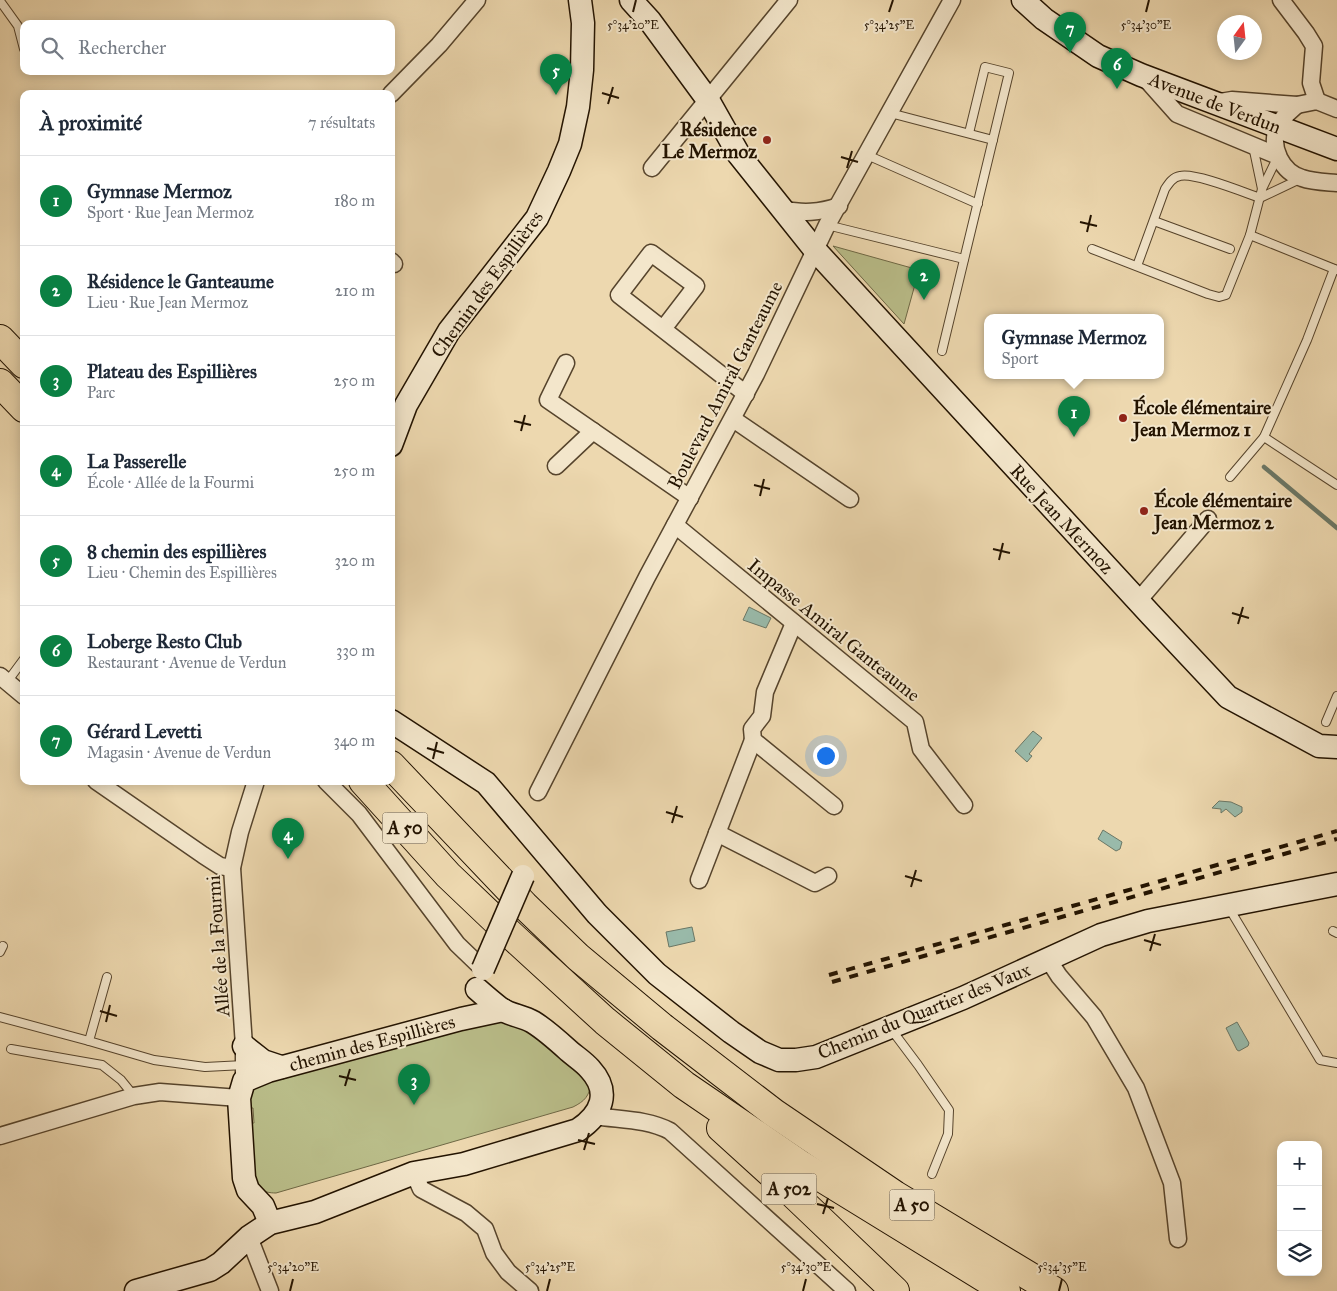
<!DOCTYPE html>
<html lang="fr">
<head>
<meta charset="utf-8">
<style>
	:root { --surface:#fff; --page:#f6f6f7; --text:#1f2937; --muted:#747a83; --line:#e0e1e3; --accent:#0b8043 }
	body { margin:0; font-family:"IM FELL Great Primer",serif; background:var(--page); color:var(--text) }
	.controls { position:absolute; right:15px; bottom:15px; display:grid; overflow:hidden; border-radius:10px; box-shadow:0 2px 12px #0003 }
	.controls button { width:45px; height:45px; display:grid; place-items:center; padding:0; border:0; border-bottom:1px solid var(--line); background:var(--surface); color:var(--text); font:25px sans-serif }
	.compass { position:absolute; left:1217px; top:15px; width:45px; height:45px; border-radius:50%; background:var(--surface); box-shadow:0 2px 12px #0003; rotate:15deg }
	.you { position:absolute; left:825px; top:755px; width:18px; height:18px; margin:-12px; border:4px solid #fff; border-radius:50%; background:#1a73e8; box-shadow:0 0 0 8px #1a73e833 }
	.badge { display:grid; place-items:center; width:32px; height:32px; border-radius:50%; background:var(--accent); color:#fff; font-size:16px; font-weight:700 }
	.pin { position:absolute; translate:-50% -41px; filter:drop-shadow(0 1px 2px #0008) }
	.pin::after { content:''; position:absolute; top:26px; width:18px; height:15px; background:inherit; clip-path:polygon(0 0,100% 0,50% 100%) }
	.popup { position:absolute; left:984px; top:314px; width:180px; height:65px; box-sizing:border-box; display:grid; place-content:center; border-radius:10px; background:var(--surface); filter:drop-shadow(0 1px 4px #0005); font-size:16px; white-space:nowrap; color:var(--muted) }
	.popup b { font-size:19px; color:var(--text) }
	.popup::after { content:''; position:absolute; left:50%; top:100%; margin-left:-10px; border:10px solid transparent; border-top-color:var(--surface) }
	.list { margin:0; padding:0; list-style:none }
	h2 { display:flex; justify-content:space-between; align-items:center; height:65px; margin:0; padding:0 20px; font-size:21px }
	h2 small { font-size:16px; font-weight:400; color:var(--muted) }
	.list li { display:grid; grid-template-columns:32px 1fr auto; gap:15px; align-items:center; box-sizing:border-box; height:90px; padding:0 20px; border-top:1px solid var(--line) }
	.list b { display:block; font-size:19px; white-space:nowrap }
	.list p { margin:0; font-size:16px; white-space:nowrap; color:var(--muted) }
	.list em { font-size:16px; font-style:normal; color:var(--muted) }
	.icon { flex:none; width:28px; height:28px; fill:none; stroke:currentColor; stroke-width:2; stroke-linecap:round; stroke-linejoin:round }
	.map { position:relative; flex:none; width:1337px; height:1291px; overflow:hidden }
	.search { position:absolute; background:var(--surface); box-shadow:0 2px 12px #0003; left:20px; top:20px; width:375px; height:55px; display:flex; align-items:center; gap:12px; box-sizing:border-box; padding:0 18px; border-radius:10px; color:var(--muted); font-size:19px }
	.panel { position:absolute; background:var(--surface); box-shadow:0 2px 12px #0003; left:20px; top:90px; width:375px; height:695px; border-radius:10px }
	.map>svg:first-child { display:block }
	.green { fill:#babe8a; stroke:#6e6845 }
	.water { fill:#99baaa; stroke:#6a7766 }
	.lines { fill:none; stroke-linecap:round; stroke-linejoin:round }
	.stream { stroke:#6a7766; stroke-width:4.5 }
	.lane-casing { stroke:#56442c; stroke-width:10 }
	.street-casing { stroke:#56442c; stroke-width:19 }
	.secondary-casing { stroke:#231300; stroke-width:25 }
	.highway-casing { stroke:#231300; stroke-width:30 }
	.lane { stroke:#f3e6cb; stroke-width:8 }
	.street { stroke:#f3e6cb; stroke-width:16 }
	.secondary { stroke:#f3e6cb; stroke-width:22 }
	.highway { stroke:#edd8af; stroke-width:28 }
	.rail { stroke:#231300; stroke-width:4; stroke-dasharray:9 9; stroke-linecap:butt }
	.secondary-bridge-casing { stroke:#231300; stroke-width:25; stroke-linecap:butt }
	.secondary-bridge { stroke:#f3e6cb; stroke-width:22 }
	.ticks { fill:none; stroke:#231300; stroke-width:2 }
	.poi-dot { fill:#8f2418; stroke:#f3e6cb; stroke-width:2 }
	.labels { text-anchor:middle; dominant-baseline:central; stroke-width:4; stroke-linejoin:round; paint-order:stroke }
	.shield { fill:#f3e6cb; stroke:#61523d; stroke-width:1 }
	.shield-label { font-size:18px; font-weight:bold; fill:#231300 }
	.street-label { font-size:19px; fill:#231300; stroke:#f3e6cb }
	.poi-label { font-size:19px; font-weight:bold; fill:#231300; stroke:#f3e6cb; text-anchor:start }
	.ticks-label { font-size:12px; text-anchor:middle; fill:#231300; stroke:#f3e6cb; stroke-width:4; stroke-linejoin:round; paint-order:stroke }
</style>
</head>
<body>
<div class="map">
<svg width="1337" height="1291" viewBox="0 0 1337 1291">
	<rect width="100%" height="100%" fill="#edd8af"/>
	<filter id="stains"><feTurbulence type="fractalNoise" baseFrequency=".004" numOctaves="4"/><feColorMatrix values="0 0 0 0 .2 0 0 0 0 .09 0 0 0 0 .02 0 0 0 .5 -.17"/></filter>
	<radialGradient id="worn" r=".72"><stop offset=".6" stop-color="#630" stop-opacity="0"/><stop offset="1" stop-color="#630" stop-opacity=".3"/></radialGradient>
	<g class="green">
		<path d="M833,246L919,270L904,324Z"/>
		<path d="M482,1020L519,1021L591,1084C589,1096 585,1101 573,1107L276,1193C270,1193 262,1192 258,1187C247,1176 250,1139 249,1123H254L253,1108H249V1096L254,1085Z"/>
	</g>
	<g class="water">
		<path d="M749,607L771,618L766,628L743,620Z"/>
		<path d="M1033,731L1042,738L1029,754L1032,756L1027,762L1015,751Z"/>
		<path d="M1219,801L1231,802L1242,807V812L1235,817L1226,809L1221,813V809L1212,808Z"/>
		<path d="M1103,830L1122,842L1120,849L1116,851L1098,839Z"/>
		<path d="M692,927L695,941L669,947L666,932Z"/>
		<path d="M1237,1022L1249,1043L1248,1046L1239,1051L1237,1050L1226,1028Z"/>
	</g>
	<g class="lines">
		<path class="stream" d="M1264,467L1337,528"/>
		<defs>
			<g id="lane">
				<path d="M0,1L18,26L24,49"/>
				<path d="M890,113L993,140"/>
				<path d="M1253,146L1262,189"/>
				<path d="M867,155L978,204"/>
				<path d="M1154,221L1230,249"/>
				<path d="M827,225L964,259"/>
				<path d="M1250,235L1337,270"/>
				<path d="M1092,249L1208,294L1219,297L1226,295L1250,235L1262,189L1278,156"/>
				<path d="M1137,266L1165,189C1169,183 1173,177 1180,176C1194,172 1243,192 1260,198L1300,179"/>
				<path d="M942,351L1009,73L985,67L969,133"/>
				<path d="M1264,437L1337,485"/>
				<path d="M1230,477L1264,437L1307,340L1334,269"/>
				<path d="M7,682L24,659"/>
				<path d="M1326,722L1337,696"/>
				<path d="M1229,908L1320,1060L1337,1063"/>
				<path d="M1333,931L1337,933"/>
				<path d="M0,952L3,946"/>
				<path d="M107,977L89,1041L154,1060L205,1067L244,1065"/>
				<path d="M0,1017L89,1041"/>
				<path d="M891,1029L918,1065L949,1110L948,1134L932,1174"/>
				<path d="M11,1049L102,1065L121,1080L134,1096"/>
			</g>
			<g id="street">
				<path d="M1281,0L1306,33L1314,46L1311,83L1317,101"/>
				<path d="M1145,78L1177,114L1278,156"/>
				<path d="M391,94L439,45L477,0"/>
				<path d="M1220,102L1232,100L1297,105L1317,101L1337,109"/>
				<path d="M1297,105C1289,112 1281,118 1277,128C1270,148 1282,172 1302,178C1313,182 1326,182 1337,183"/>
				<path d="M652,168L789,0"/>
				<path d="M783,210C804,213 818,213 839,206"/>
				<path d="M391,261L394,264"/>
				<path d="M663,329L696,286L651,253L619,295L746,394"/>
				<path d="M566,363L548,400L690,498"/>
				<path d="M733,419L850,499"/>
				<path d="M556,466L593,431"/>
				<path d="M675,525L915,722L921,749L964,805"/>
				<path d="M1138,601L1208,519"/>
				<path d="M794,623L765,692L762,716L752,729L753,740L834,806"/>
				<path d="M0,676L24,696"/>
				<path d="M96,781L203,855L220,866L232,868"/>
				<path d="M326,781L359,814L457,944L483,969"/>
				<path d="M538,792L647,577L756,374L827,225L952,0"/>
				<path d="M717,833L815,883L828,876"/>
				<path d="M699,880L753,740"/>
				<path d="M1048,959L1059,976L1094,1017L1136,1088L1172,1183L1178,1239"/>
				<path d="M244,1081V1046L232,868L240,832L256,781"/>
				<path d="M595,1116C621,1120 647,1119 670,1131L847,1291"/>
				<path d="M0,1136L134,1096L160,1092L239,1098"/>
				<path d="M414,1173L421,1189L466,1213L485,1229L494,1253L508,1272L530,1291"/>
				<path d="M249,1237L270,1291"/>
			</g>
			<g id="secondary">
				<path d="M631,0L650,21L708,100L739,155L815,250L1151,615L1228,697L1319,746L1337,747"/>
				<path d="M1023,0L1044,19L1098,56L1141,75L1337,149"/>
				<path d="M391,445L406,405L449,331L537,218L559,171L570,144L578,107L582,70L583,23L580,0"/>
				<path d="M391,721L486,783L597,914L657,974L731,1032L760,1052L779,1060H796L816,1057L963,998L1101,935L1148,921L1337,884"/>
				<path d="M244,1046L263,1061L281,1067"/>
				<path d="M270,1223L263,1206L248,1190L244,1178L239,1098L244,1081L268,1071L461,1019L503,1010"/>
				<path d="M136,1291L210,1270L221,1263L249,1237L270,1223L315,1212L414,1173L464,1164L578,1130C602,1114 611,1092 590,1069C584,1062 576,1057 569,1051C558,1041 546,1030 533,1022C523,1016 510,1015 501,1009C493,1003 485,996 477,989"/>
			</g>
			<g id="highway">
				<path d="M0,339L24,364"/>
				<path d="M0,383L24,408"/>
				<path d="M391,765L524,905L578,957L662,1027L774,1113L895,1195L1054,1291"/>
				<path d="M363,781L448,875L511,935L605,1021L684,1085L801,1165L1006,1291"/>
				<path d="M721,1128L785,1186L895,1291"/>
			</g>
		</defs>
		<use href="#lane" class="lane-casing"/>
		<use href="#street" class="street-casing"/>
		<use href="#secondary" class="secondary-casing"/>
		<use href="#highway" class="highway-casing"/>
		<use href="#lane" class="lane"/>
		<use href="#street" class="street"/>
		<use href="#secondary" class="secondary"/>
		<use href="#highway" class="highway"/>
		<g class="rail">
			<path d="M829,975L1337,831"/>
			<path d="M832,982L1337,839"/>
		</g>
		<defs>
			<path id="secondary-bridge" d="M483,969L523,876"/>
		</defs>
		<use href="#secondary-bridge" class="secondary-bridge-casing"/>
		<use href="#secondary-bridge" class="secondary-bridge"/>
	</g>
	<path class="ticks" d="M633,12L636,0M889,12L893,0M1146,12L1149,0M602,93L619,98M608,104L613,87M841,157L858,162M847,168L852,151M1080,222L1097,226M1087,232L1091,215M514,421L531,425M521,431L525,415M754,485L770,489M760,496L764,479M993,549L1010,553M999,560L1003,543M1232,613L1249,618M1238,624L1243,607M427,748L444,753M433,759L437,742M666,812L683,817M672,823L677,806M905,876L922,881M911,887L916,870M1144,940L1161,945M1150,951L1155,934M100,1011L117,1016M106,1022L110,1005M339,1076L356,1080M345,1086L350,1069M578,1140L595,1144M584,1150L589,1133M817,1204L834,1208M823,1214L828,1198M290,1291L293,1279M547,1291L550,1279M803,1291L806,1279M1059,1291L1062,1279"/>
	<g class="poi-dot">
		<circle cx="767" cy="140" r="5"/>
		<circle cx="1123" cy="418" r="5"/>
		<circle cx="1144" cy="511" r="5"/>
	</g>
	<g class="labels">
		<g class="shield">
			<rect x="382.5" y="812.5" width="45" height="31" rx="4"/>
			<rect x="761.5" y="1173.5" width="55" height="31" rx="4"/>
			<rect x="889.5" y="1189.5" width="45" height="31" rx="4"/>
		</g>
		<g class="shield-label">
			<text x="405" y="828">A 50</text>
			<text x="789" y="1189">A 502</text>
			<text x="912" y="1205">A 50</text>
		</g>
		<g class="street-label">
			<text transform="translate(1215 103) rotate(21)">Avenue de Verdun</text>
			<text transform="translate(487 284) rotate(-54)">Chemin des Espillières</text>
			<text transform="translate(725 385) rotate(-63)">Boulevard Amiral Ganteaume</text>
			<text transform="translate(1062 519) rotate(47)">Rue Jean Mermoz</text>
			<text transform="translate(834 630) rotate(39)">Impasse Amiral Ganteaume</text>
			<text transform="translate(218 946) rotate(-94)">Allée de la Fourmi</text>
			<text transform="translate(924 1011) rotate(-22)">Chemin du Quartier des Vaux</text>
			<text transform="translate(372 1043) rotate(-15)">chemin des Espillières</text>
		</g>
		<g class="poi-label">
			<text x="757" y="129" text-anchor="end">Résidence<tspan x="757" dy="22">Le Mermoz</tspan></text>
			<text x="1133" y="407">École élémentaire<tspan x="1133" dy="22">Jean Mermoz 1</tspan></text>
			<text x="1154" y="500">École élémentaire<tspan x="1154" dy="22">Jean Mermoz 2</tspan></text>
		</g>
	</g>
	<g class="ticks-label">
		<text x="633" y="29">5°34'20"E</text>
		<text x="889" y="29">5°34'25"E</text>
		<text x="1146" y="29">5°34'30"E</text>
		<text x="293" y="1271">5°34'20"E</text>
		<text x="550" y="1271">5°34'25"E</text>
		<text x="806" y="1271">5°34'30"E</text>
		<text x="1062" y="1271">5°34'35"E</text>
	</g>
	<rect width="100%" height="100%" filter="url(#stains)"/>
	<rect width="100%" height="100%" fill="url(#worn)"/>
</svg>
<div class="controls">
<button>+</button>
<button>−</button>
<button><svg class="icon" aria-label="layers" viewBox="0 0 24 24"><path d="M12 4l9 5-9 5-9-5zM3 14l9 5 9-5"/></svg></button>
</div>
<svg class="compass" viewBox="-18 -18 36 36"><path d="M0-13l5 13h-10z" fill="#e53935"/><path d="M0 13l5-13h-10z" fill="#747a83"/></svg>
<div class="you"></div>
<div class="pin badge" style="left:1074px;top:437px">1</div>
<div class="popup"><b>Gymnase Mermoz</b>Sport</div>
<div class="pin badge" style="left:924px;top:300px">2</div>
<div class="pin badge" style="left:414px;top:1105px">3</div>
<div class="pin badge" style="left:288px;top:859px">4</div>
<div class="pin badge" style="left:556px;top:95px">5</div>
<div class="pin badge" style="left:1117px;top:89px">6</div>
<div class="pin badge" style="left:1070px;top:53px">7</div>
<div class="search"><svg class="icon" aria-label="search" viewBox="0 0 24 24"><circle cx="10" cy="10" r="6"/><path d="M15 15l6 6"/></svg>Rechercher</div>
<section class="panel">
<h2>À proximité<small>7 résultats</small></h2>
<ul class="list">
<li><span class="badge">1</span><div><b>Gymnase Mermoz</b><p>Sport · Rue Jean Mermoz</p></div><em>180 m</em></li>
<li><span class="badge">2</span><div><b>Résidence le Ganteaume</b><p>Lieu · Rue Jean Mermoz</p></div><em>210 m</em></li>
<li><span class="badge">3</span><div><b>Plateau des Espillières</b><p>Parc</p></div><em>250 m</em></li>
<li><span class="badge">4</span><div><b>La Passerelle</b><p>École · Allée de la Fourmi</p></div><em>250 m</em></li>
<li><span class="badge">5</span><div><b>8 chemin des espillières</b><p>Lieu · Chemin des Espillières</p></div><em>320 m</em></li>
<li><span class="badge">6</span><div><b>Loberge Resto Club</b><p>Restaurant · Avenue de Verdun</p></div><em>330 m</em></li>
<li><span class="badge">7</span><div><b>Gérard Levetti</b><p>Magasin · Avenue de Verdun</p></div><em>340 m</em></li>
</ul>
</section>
</div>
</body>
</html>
